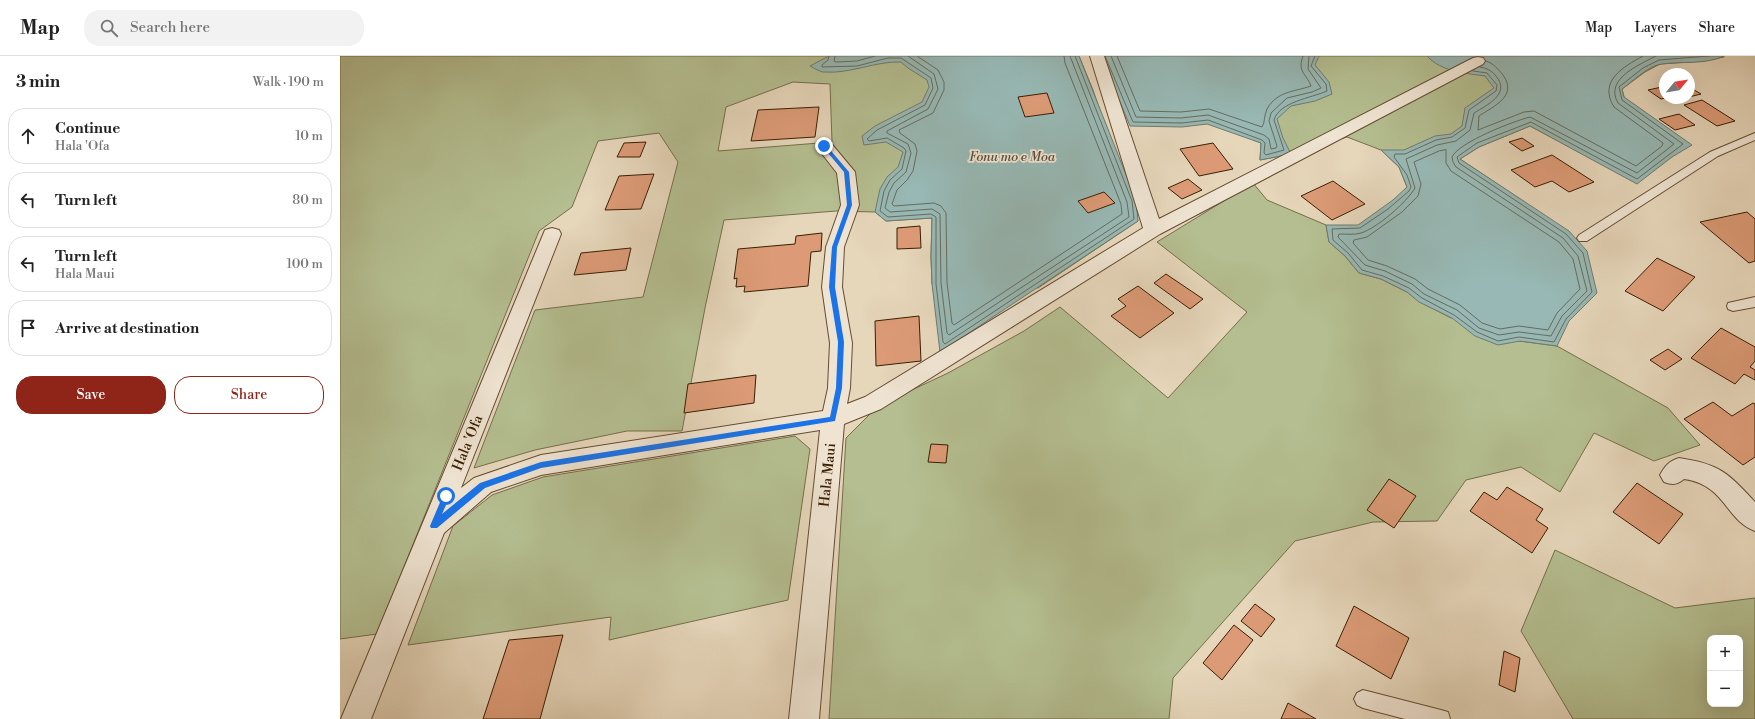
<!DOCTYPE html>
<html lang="en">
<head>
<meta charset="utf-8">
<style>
	:root { --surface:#fff; --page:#f2f2f2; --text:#222; --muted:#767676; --line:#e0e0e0; --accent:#8f2418 }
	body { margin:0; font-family:"Libre Bodoni",serif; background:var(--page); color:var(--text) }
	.controls { position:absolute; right:12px; bottom:12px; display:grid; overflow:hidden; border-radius:8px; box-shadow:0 4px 16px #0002 }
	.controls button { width:36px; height:36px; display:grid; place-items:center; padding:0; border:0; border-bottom:1px solid var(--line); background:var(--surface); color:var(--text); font:20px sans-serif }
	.compass { position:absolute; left:1319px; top:12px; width:36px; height:36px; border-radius:50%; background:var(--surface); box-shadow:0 4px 16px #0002; rotate:60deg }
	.stop { position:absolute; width:12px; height:12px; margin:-9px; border:3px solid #1a73e8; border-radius:50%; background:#fff }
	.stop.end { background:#1a73e8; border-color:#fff; box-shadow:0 1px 4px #0008 }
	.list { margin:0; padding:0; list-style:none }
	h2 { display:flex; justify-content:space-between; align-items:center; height:52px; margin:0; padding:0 16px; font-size:17px }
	h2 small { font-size:13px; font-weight:400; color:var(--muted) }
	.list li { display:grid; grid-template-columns:26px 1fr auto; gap:12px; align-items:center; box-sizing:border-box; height:56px; margin:0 8px 8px; padding:0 8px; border:1px solid var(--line); border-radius:16px }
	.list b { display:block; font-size:15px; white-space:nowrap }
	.list p { margin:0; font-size:13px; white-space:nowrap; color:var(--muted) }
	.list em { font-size:13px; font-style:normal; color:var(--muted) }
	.actions { display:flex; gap:8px; padding:12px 16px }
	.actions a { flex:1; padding:9px 0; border:1px solid var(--accent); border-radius:16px; text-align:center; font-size:14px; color:var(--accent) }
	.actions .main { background:var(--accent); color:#fff }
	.icon { flex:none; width:22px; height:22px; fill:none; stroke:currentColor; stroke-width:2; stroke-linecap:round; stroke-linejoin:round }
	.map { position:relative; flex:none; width:1415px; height:663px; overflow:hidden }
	header { display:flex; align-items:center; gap:24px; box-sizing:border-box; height:56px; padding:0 20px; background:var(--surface); border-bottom:1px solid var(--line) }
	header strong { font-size:19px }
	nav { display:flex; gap:22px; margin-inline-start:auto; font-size:14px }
	.search { width:280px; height:36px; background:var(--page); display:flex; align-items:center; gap:10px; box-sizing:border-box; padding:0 14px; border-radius:16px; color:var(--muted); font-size:15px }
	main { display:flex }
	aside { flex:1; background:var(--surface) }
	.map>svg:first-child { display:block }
	.green { fill:#b4be90; stroke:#776e4a; fill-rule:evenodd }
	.water { fill:#97b8b4; stroke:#727a6d }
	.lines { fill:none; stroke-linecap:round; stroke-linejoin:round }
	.shore { stroke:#686b5c; stroke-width:1 }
	.building { fill:#dc9b76; stroke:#3a1e03 }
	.lane-casing { stroke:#654c31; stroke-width:2 }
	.street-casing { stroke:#654c31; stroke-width:2 }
	.lane { fill:#efe4d2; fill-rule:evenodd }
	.street { fill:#efe4d2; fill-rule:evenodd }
	.route { fill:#1a73e8 }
	.labels { text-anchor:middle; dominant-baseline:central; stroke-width:3.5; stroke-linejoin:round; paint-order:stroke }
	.far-water-label { font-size:13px; font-style:italic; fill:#564c38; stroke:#efe4d2 }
	.street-label { font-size:14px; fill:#3a1e03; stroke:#efe4d2 }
</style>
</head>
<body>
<header>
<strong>Map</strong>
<div class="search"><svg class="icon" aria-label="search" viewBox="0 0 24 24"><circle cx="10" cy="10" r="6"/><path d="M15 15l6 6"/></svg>Search here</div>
<nav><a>Map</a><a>Layers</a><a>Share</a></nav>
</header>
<main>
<aside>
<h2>3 min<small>Walk · 190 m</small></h2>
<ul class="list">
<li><svg class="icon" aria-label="ahead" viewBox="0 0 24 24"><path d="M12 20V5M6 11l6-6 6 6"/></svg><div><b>Continue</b><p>Hala 'Ofa</p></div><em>10 m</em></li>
<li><svg class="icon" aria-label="left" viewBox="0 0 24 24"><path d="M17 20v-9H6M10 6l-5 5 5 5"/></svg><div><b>Turn left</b></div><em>80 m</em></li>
<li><svg class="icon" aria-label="left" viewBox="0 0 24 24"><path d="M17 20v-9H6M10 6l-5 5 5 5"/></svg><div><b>Turn left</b><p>Hala Maui</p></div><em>100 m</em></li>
<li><svg class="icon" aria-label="arrive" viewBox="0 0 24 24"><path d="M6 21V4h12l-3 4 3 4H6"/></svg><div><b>Arrive at destination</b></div></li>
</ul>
<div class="actions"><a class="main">Save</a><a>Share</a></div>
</aside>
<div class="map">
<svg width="1415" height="663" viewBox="0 0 1415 663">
	<rect width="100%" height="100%" fill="#e6d6ba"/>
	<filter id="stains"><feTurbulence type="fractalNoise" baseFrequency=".005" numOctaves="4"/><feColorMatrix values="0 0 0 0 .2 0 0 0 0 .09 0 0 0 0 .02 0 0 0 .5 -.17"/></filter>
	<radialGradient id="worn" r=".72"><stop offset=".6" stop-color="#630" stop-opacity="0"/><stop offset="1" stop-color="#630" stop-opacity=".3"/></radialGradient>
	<g class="green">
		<path d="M0,0H739L753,34L798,165L698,232L592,228L591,201L592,162L546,165L535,156L496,155L384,164L365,252L342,375H287L195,394L134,412L195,254L303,241L338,106L319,77L258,85L232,151L199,175L37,578L0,583ZM453,26L490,28L492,86L378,95L386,51Z"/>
		<path d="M887,0H1384V1L1364,5L1320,8L1305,16L1282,33L1284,41L1252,103L1190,70L1139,91L1120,103L1186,147L1067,131L1059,111L1041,94L1007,81L951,98L920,104L921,87L902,79Z"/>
		<path d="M913,127L927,144L986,169L989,186L1005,200L1019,217L1041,223L1067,236L1080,246L1111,262L1247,195L1179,285L1217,290L1328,352L1360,389L1314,405L1254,377L1220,436L1181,411L1126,424L1097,465L1033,466L955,485L833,622L829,663H489L506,382L538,350L608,317L684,275L720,251L828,342L907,256L817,186Z"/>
		<path d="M455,380L470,393L448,544L269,584L271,561L68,589L113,470L152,439L203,421Z"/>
		<path d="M1215,494L1335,552L1415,542V663H1233L1181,575ZM1370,582H1400V648H1370Z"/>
	</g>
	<g class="water">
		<path d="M489,0H739L796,144L798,165L600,296L592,228L591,201L592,162L546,165L535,156L540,133L547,121L558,111L563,96L546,86L524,89L522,80L535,70L582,46L589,31L587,24L568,12L561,6C535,5 511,18 484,16C480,16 474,12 470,10Z"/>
		<path d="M761,0H979L975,9L989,26L992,38L975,45L951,50L937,63L943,82L951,98L920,104L921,87L867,68L842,71L790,70Z"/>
		<path d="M1087,0H1384C1365,9 1342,5 1322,8C1309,9 1292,26 1282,33L1284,41L1352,89L1332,101L1297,128L1190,70L1139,91L1120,103L1229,175L1247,195L1257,237L1229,265L1217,290L1180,285L1158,289L1135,280L1112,262L1079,246L1067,236L1041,223L1019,217L1005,200L989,186L986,169H1018L1053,144L1067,131L1059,111L1041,94H1064L1095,80L1111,78L1122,70L1125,52L1154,32L1145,20C1124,17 1102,16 1087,0Z"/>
	</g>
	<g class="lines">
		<g class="shore">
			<path d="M489,0L488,4L482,9V11L517,10L548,2H561L591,22L593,32L585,49L537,74L527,83L529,85L547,82L564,92L566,95L562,113L550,124L544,135L540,155L548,161L591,158L596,161V228L603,286L605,288L794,163L792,145L735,0"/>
			<path d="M495,0L494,5L496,6L517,5L535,0"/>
			<path d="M568,0L594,18L598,33L588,53L547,75V77L568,88L571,97L566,116L554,127L549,136L545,152L550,156L592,153L600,158L601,227L607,277L609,279L789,161L787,146L730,0"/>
			<path d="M577,0L598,14L604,26V34L593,57L559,74L560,77L575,88L577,95L573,115L567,124L557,134L552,148L554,150L594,147L601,150L606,157L607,227L612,267L614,269L782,158L781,148L725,7L724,0"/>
			<path d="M765,0L793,66L842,67L868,64L922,84L925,87L924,97L926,99L944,94L934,64C939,46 971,42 987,35L986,28L971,10L975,0"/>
			<path d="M771,0L796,61L841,62L868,59L924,79L929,83L931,93L936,92L937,90L929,65L931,57L947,42L972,36L981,32L968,13L969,0"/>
			<path d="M777,0L800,55L841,56L869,53L922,71C925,67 924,59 927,53C937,35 954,36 971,30C966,17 957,16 963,0"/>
			<path d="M1146,5C1153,7 1158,13 1163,19C1178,40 1154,50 1139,60L1138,74L1184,56L1194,55L1296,110L1322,90L1323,87L1274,51C1258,25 1283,11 1303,0"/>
			<path d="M1140,11C1147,12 1152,15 1156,20C1171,38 1147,49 1134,57L1130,74L1116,85L1097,89L1066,103L1075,132C1066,147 1037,172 1021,177C1014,179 1006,178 999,178L998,181L1025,209L1045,215L1072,228L1084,238L1117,254L1139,272L1159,279L1179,276L1211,280L1222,260L1247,235L1238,200L1223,182L1116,111L1113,106L1112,101C1119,86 1174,65 1190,61L1297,117L1334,88L1278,47C1264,23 1299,9 1316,0"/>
			<path d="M1133,15L1147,17L1157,29L1156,35L1129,54L1125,72L1112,81L1096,84L1065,98H1055L1054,101L1067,119L1071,131L1069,135L1048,153L1020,172L992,173L993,184L1008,197L1022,214L1043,220L1069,232L1082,242L1114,259L1137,276L1158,285L1179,281L1214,286L1226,263L1252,236L1243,197L1226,178L1119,107L1117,101L1137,87L1191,66L1297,123L1343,88L1282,44L1279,31L1303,12L1319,4L1369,0"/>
			<path d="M1106,94V107L1111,115L1219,186L1233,203L1240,233L1217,257L1208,274L1179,270L1160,273L1142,267L1120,249L1088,233L1075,223L1047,210L1028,204L1013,187L1014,184L1027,181L1062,156L1078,140L1081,128L1074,106L1099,95Z"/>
		</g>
	</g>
	<g class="building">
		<path d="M1322,31L1325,32V42L1321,43L1308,34Z"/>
		<path d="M1349,31L1361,38L1349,41Z"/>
		<path d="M707,37L714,57L685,61L678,41Z"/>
		<path d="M1362,44L1395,65L1377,70L1344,49Z"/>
		<path d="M479,51L475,81L411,85L418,54Z"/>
		<path d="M1339,58L1355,69L1335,74L1319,63Z"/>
		<path d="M1182,82L1194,90L1182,95L1169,86Z"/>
		<path d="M306,86L300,101H277L284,87Z"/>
		<path d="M873,87L893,113L859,120L840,93Z"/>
		<path d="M1212,99L1254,126L1229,136L1212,125L1195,131L1171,114Z"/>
		<path d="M314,118L301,153L265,154L279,120Z"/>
		<path d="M848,123L862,134L842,143L828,132Z"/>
		<path d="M993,125L1025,148L992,164L961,140Z"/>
		<path d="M764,136L775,147L748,157L738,145Z"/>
		<path d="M1407,156L1415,163V205L1409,207L1360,166Z"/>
		<path d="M580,170L581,192L557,193V172Z"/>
		<path d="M482,177L481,195L471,196L468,230L404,236L405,230L396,231L397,222L394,223L398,193L455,188L456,180Z"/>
		<path d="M291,192L286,214L234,219L241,197Z"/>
		<path d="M1317,202L1355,221L1323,255L1285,235Z"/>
		<path d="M826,218L863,243L850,253L814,227Z"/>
		<path d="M798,230L834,257L800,282L771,260L786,250L778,243Z"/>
		<path d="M579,260L581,305L536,310L535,265Z"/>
		<path d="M1381,272L1415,291V305L1410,311L1415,314V324L1404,318L1395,328L1351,302Z"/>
		<path d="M1328,293L1342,303L1325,314L1310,304Z"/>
		<path d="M416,319L414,347L344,357L348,328Z"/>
		<path d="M1373,346L1392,360L1413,347L1415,348V401L1403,409L1344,363Z"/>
		<path d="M591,388L608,389L606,407L588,406Z"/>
		<path d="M1049,423L1076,440L1054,472L1027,454Z"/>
		<path d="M1297,427L1343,458L1319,488L1273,456Z"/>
		<path d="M1167,431L1203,453L1196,464L1208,472L1192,497L1130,455L1144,436L1157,444Z"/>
		<path d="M915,548L935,563L921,581L901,565Z"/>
		<path d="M1014,550L1069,582L1051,623L996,590Z"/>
		<path d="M894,569L913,584L882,624L863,607Z"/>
		<path d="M223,579L200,663H143L169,584Z"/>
		<path d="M1164,595L1180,602L1175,636L1159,629Z"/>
		<path d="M948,647L976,663H941Z"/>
	</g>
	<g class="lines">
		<defs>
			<g id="lane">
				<path d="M1415,77V84L1378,100L1247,185H1239L1237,182L1239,179L1370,96Z"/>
				<path d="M1415,241V251L1393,255L1388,253L1387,250L1388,247Z"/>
				<path d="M1023,634L1101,654L1108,656L1110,663H1065L1023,652L1017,649L1014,643L1017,637Z"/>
			</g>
			<g id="street">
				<path d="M750,0H764L819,163L1133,2L1138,1L1143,2L1145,5L1143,8L820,178L541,353L504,368L479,663H449L480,374L201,419L151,436L104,477L31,663H1L205,174L212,172L219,174L221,178L121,432L134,422L201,399L483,355L488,332L490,287L482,231L486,191L501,149L497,117L476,90L478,86L484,85L490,86L515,116L519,149L504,191L502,231L512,287L510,332L507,348L525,341L803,172Z"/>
				<path d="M1339,402C1380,408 1388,417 1415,446V475C1385,464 1386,429 1344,423C1337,429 1332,429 1324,426L1320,419C1325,410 1329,405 1339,402Z"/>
			</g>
		</defs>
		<use href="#lane" class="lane-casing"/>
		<use href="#street" class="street-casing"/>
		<use href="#lane" class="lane"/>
		<use href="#street" class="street"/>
	</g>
	<path class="route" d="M483,89H486L509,116L512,149L497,191L495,231L504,286L502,332L495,365L201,412L145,432L97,472H91L90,470L104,437L106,436L110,440L102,458L140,427L201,406L490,361L496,332L498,286L489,231L492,191L507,149L504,116L483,91Z"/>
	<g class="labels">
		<g class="far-water-label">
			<text x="672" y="101">Fonu mo e Moa</text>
		</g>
		<g class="street-label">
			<text transform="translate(128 387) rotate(-68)">Hala 'Ofa</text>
			<text transform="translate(488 419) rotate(-84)">Hala Maui</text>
		</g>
	</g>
	<rect width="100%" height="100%" filter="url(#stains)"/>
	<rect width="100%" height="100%" fill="url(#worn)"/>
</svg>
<div class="controls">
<button>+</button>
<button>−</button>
</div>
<svg class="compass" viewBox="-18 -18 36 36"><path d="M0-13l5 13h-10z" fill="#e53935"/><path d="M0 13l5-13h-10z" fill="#767676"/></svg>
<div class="stop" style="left:106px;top:440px"></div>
<div class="stop end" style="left:484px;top:90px"></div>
</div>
</main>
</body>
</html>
